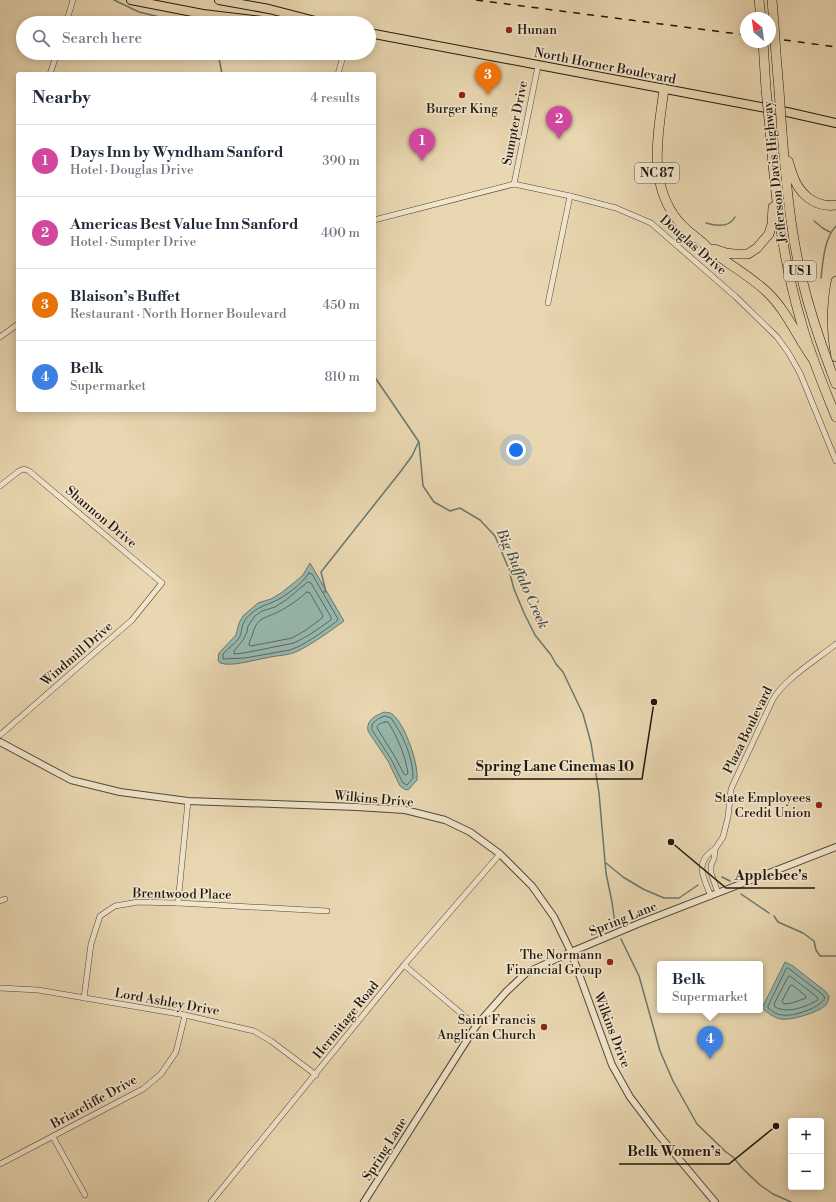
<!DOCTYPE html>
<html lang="en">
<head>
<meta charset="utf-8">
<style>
	:root { --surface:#fff; --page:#f6f6f7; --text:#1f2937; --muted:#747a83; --line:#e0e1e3; --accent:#8f2418 }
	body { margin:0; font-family:"Libre Bodoni",serif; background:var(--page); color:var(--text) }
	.controls { position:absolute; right:12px; bottom:12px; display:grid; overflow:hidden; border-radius:4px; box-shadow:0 2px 10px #0003 }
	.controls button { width:36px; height:36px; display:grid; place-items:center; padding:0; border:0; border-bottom:1px solid var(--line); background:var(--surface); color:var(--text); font:20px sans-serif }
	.compass { position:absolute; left:740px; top:12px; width:36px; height:36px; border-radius:50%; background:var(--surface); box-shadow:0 2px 10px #0003; rotate:331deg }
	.you { position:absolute; left:516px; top:450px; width:14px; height:14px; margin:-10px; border:3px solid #fff; border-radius:50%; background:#1a73e8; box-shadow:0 0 0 6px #1a73e833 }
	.badge { display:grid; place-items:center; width:26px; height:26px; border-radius:50%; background:var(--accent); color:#fff; font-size:13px; font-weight:700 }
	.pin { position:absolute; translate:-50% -33px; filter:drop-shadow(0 1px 2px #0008) }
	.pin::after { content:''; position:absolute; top:21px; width:14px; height:12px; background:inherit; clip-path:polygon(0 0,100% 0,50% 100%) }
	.popup { position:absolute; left:657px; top:961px; width:106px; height:52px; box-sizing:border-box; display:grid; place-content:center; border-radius:4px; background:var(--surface); filter:drop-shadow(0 1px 3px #0005); font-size:13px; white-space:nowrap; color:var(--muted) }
	.popup b { font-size:15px; color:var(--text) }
	.popup::after { content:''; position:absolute; left:50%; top:100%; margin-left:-8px; border:8px solid transparent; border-top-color:var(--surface) }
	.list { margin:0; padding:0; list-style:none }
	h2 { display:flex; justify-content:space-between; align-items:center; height:52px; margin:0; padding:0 16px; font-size:17px }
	h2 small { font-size:13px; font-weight:400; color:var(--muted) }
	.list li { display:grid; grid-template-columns:26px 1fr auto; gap:12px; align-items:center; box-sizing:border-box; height:72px; padding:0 16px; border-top:1px solid var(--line) }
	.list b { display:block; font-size:15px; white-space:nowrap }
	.list p { margin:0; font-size:13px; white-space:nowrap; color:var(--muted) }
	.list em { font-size:13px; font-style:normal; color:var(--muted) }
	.icon { flex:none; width:22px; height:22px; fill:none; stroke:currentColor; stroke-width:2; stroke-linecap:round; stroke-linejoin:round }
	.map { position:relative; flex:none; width:836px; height:1202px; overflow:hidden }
	.search { position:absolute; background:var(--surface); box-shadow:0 2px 10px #0003; left:16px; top:16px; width:360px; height:44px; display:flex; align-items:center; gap:10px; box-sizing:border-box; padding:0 14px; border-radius:22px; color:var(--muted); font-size:15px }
	.panel { position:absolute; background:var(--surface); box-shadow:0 2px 10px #0003; left:16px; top:72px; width:360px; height:340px; border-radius:4px }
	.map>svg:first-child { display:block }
	.water { fill:#97b9b0; stroke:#677870 }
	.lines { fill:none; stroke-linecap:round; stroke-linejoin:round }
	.shore { stroke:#5c6860; stroke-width:1 }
	.stream { stroke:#677870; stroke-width:1.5 }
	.minor-casing { stroke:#524738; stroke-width:6 }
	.tertiary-casing { stroke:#524738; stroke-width:8 }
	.primary-casing { stroke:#20170f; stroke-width:10 }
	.motorway-casing { stroke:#20170f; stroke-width:10 }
	.minor { stroke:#f1e5cc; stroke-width:5 }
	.tertiary { stroke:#f1e5cc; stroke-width:6 }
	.primary { stroke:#e9d7b1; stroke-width:8 }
	.motorway { stroke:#e9d7b1; stroke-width:9 }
	.rail { stroke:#20170f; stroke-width:1.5; stroke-dasharray:7 7; stroke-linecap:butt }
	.motorway-bridge-casing { stroke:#20170f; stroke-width:10; stroke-linecap:butt }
	.motorway-bridge { stroke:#e9d7b1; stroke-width:9 }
	.poi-dot { fill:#8f2418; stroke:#f1e5cc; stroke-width:1.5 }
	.labels { text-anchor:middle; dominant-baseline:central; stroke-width:3.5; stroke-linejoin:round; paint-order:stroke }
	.shield { fill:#f1e5cc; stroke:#5f5548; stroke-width:1 }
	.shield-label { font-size:12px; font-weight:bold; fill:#20170f }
	.poi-label { font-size:13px; fill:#20170f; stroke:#f1e5cc; text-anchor:end }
	.street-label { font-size:13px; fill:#20170f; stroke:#f1e5cc }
	.water-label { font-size:14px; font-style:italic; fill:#4a5047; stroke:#f1e5cc }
	.leader { fill:none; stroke:#20170f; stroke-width:1.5 }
	.callout-dot { fill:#20170f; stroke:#f1e5cc; stroke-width:1.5 }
	.callout-label { font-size:14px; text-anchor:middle; font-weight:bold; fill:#20170f; stroke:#f1e5cc; stroke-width:3.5; stroke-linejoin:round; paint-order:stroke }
</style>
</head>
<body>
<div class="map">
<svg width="836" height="1202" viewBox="0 0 836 1202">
	<rect width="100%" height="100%" fill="#e9d7b1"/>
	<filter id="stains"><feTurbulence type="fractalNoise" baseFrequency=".005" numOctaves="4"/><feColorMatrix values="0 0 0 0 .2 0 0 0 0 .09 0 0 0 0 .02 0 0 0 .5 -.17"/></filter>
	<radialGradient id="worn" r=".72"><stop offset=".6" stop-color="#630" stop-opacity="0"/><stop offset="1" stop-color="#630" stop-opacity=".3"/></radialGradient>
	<g class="water">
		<path d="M310,563L344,621C329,632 315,642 300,650C289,656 277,655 266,658C253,660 232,667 220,663L218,660L219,653L236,635L239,623L243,616L258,603L271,599L281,593L295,582L303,575Z"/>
		<path d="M384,712C387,713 391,712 393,715C405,724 419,765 417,780L409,789L406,790L400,786L388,761L368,731C366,720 375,716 384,712Z"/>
		<path d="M785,962L793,966L825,991L829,996C829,999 828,1002 826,1005C819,1012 791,1021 781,1019C774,1018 768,1013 762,1008Z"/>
	</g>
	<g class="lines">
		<g class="shore">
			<path d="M309,573L312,574L338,619L337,621C322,632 307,644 290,650L245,658L223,659V654C228,648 235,644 239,638C242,634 241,629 243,624C245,619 249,615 253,612C259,607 266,605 273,602C286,596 301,585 309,573Z"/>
			<path d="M308,582L311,583L331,617V620L309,635L294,643L244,653L234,654V651L243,640L247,632L248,626L255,616L262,611L275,607L286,600Z"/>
			<path d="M307,592L310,593L323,616L322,618L306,630L292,638L251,646L249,645C249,641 252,637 253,633C257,617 266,618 278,612C288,607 298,600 307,592Z"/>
			<path d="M385,716L391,718C403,735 413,757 413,778L407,785L403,783L391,759L372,730V724L378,719Z"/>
			<path d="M385,722H388C398,738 405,755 408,773L406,775L404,774L395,757L377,728C377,724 382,723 385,722Z"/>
			<path d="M788,968L822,994L825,998C820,1008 793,1017 782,1015C777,1015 772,1011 768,1008V1006L786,969Z"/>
			<path d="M790,976L817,997L818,1000C805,1007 788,1014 775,1007L774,1004L788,977Z"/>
			<path d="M792,985L806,996V998L792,1003L784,1004L782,1001L790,986Z"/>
		</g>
		<g class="stream">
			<path d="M114,0L139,12L184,23"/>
			<path d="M218,53L222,74"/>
			<path d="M814,221L824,229L830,232"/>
			<path d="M706,223C716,226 729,228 735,217"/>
			<path d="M821,278C823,261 824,239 836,226"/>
			<path d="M374,376L419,442L423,486L434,502L450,511L460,508L480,520L495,536L508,567L514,589L524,613L535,635L551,655L556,664L563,672L583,714L591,743L599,793L606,873L612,902L615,924"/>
			<path d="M324,592H326L321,572L401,471L412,456L418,443"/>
			<path d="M606,863L623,877L643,889L664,898H679L698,885"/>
			<path d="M722,877L730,881"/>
			<path d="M741,894L769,913"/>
			<path d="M774,916L778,922L803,933L814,941L816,950L820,956H836"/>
			<path d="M621,939L639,976L660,1051L673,1081L697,1124L726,1152L733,1157L743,1169L760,1185L773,1194L791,1202"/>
		</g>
		<defs>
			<g id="minor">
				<path d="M66,23L73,0"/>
				<path d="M50,74L57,53"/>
				<path d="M338,74L344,53"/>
				<path d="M514,184L538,66"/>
				<path d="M374,220L514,184L570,196L616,208L651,223L736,297L777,337L788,352L800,373L836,461"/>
				<path d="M548,303L570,196"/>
				<path d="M0,337L18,324"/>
				<path d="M0,486L19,471L24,469L29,471L162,583L132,620L0,735"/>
				<path d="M718,893L711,873V865L714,859L715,849L723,837L728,817L731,789L773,699C786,678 816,660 836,644"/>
				<path d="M711,896C703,877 694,862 715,849"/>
				<path d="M0,901L5,899"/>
				<path d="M178,903L188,801"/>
				<path d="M404,965L476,1026"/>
				<path d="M0,988L38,990L185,1015L254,1031L271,1041L316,1075"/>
				<path d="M84,998L91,944L100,916L115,906L138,902L178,903L327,911"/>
				<path d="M53,1137L85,1195"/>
				<path d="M0,1164L143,1089L161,1074L176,1052L185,1015"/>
				<path d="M211,1202L404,965L500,854"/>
			</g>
			<g id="tertiary">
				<path d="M0,742L71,780L120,792L188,801L357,807L405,810L445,820L470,832L500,854L532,886L554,917L571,952L612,1065L630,1097L658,1134L715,1202"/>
				<path d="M364,1202L476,1026L506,992L526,973L571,952L640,923L836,847"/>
			</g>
			<g id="primary">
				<path d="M131,0L203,14L278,23"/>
				<path d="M219,0L269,9L323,23"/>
				<path d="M369,33L787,112L836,123"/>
			</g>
			<g id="motorway">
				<path d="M759,0L761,18"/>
				<path d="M772,0L774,25"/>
				<path d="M763,42L766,89"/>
				<path d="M776,54L779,90"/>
				<path d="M664,89C658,135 647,184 679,222C686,230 694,236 702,242C705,245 708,248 711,251C730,265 750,276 767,292C787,311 797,337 813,359"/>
				<path d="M770,130C775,193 782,256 800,318C809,352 823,385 836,417"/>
				<path d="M782,133C786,181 790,228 801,275C810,313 822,348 836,384"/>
				<path d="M788,161C790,165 790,169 792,173C798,193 814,208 836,205"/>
				<path d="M714,249L726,253L734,254H748L757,248L769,234L772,224L773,207"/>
				<path d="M836,281C831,306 831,331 836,357"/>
			</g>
		</defs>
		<use href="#minor" class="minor-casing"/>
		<use href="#tertiary" class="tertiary-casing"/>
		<use href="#primary" class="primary-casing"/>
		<use href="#motorway" class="motorway-casing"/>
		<use href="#minor" class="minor"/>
		<use href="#tertiary" class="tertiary"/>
		<use href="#primary" class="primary"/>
		<use href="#motorway" class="motorway"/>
		<g class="rail">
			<path d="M476,0L746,35"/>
			<path d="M770,38L836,47"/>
		</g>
		<defs>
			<g id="motorway-bridge">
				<path d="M774,25L776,54"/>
				<path d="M766,89L770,130"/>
				<path d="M779,90L782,133"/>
			</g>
		</defs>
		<use href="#motorway-bridge" class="motorway-bridge-casing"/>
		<use href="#motorway-bridge" class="motorway-bridge"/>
	</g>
	<g class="poi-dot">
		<circle cx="509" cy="30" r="4"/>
		<circle cx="462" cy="95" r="4"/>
		<circle cx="819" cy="805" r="4"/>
		<circle cx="610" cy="962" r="4"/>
		<circle cx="544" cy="1027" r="4"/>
	</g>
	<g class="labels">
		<g class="shield">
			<rect x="635" y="163" width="44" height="20" rx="3"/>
			<rect x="784" y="261" width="32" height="20" rx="3"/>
		</g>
		<g class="shield-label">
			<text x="657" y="173">NC 87</text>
			<text x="800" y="271">US 1</text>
		</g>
		<g class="poi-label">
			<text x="517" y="30" text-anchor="start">Hunan</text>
			<text x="462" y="109" text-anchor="middle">Burger King</text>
			<text x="811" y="798">State Employees<tspan x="811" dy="15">Credit Union</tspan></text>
			<text x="602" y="955">The Normann<tspan x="602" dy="15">Financial Group</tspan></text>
			<text x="536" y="1020">Saint Francis<tspan x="536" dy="15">Anglican Church</tspan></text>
		</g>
		<g class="street-label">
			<text transform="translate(605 66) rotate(11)">North Horner Boulevard</text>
			<text transform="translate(515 123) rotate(-79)">Sumpter Drive</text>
			<text transform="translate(775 172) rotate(-96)">Jefferson Davis Highway</text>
			<text transform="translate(693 245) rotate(41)">Douglas Drive</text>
			<text transform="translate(101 517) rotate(40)">Shannon Drive</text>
			<text transform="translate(77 654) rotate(-41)">Windmill Drive</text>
			<text transform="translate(748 730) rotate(-64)">Plaza Boulevard</text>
			<text transform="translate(374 799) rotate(5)">Wilkins Drive</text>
			<text transform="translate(182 894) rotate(1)">Brentwood Place</text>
			<text transform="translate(623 919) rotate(-22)">Spring Lane</text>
			<text transform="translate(167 1002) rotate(10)">Lord Ashley Drive</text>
			<text transform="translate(346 1020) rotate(-51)">Hermitage Road</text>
			<text transform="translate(612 1030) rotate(69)">Wilkins Drive</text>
			<text transform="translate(94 1102) rotate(-29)">Briarcliffe Drive</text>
			<text transform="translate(385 1149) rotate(-58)">Spring Lane</text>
		</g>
		<g class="water-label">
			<text transform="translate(522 579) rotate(66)">Big Buffalo Creek</text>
		</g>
	</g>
	<path class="leader" d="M654 702L642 779H468M671 842L726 888H815M776 1126L729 1164H619"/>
	<g class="callout-dot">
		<circle cx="654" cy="702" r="4"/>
		<circle cx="671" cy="842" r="4"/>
		<circle cx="776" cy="1126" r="4"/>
	</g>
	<g class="callout-label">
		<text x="555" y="771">Spring Lane Cinemas 10</text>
		<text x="771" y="880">Applebee's</text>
		<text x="674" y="1156">Belk Women’s</text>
	</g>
	<rect width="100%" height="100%" filter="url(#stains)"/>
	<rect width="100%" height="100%" fill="url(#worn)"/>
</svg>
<div class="controls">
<button>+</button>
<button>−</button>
</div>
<svg class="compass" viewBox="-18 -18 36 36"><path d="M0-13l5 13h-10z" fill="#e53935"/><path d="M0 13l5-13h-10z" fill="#747a83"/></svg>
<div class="you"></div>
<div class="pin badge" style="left:422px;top:161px;background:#d1479c">1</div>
<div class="pin badge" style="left:559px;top:139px;background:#d1479c">2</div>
<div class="pin badge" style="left:488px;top:95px;background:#e8710a">3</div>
<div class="pin badge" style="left:710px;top:1059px;background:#3f7fe0">4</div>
<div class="popup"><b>Belk</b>Supermarket</div>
<div class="search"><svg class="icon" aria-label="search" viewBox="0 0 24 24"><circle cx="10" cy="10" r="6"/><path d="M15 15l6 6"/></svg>Search here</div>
<section class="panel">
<h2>Nearby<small>4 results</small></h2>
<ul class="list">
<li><span class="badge" style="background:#d1479c">1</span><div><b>Days Inn by Wyndham Sanford</b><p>Hotel · Douglas Drive</p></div><em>390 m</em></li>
<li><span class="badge" style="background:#d1479c">2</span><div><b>Americas Best Value Inn Sanford</b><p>Hotel · Sumpter Drive</p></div><em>400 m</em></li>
<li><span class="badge" style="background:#e8710a">3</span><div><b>Blaison’s Buffet</b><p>Restaurant · North Horner Boulevard</p></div><em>450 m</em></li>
<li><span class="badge" style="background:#3f7fe0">4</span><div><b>Belk</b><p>Supermarket</p></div><em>810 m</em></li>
</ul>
</section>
</div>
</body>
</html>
